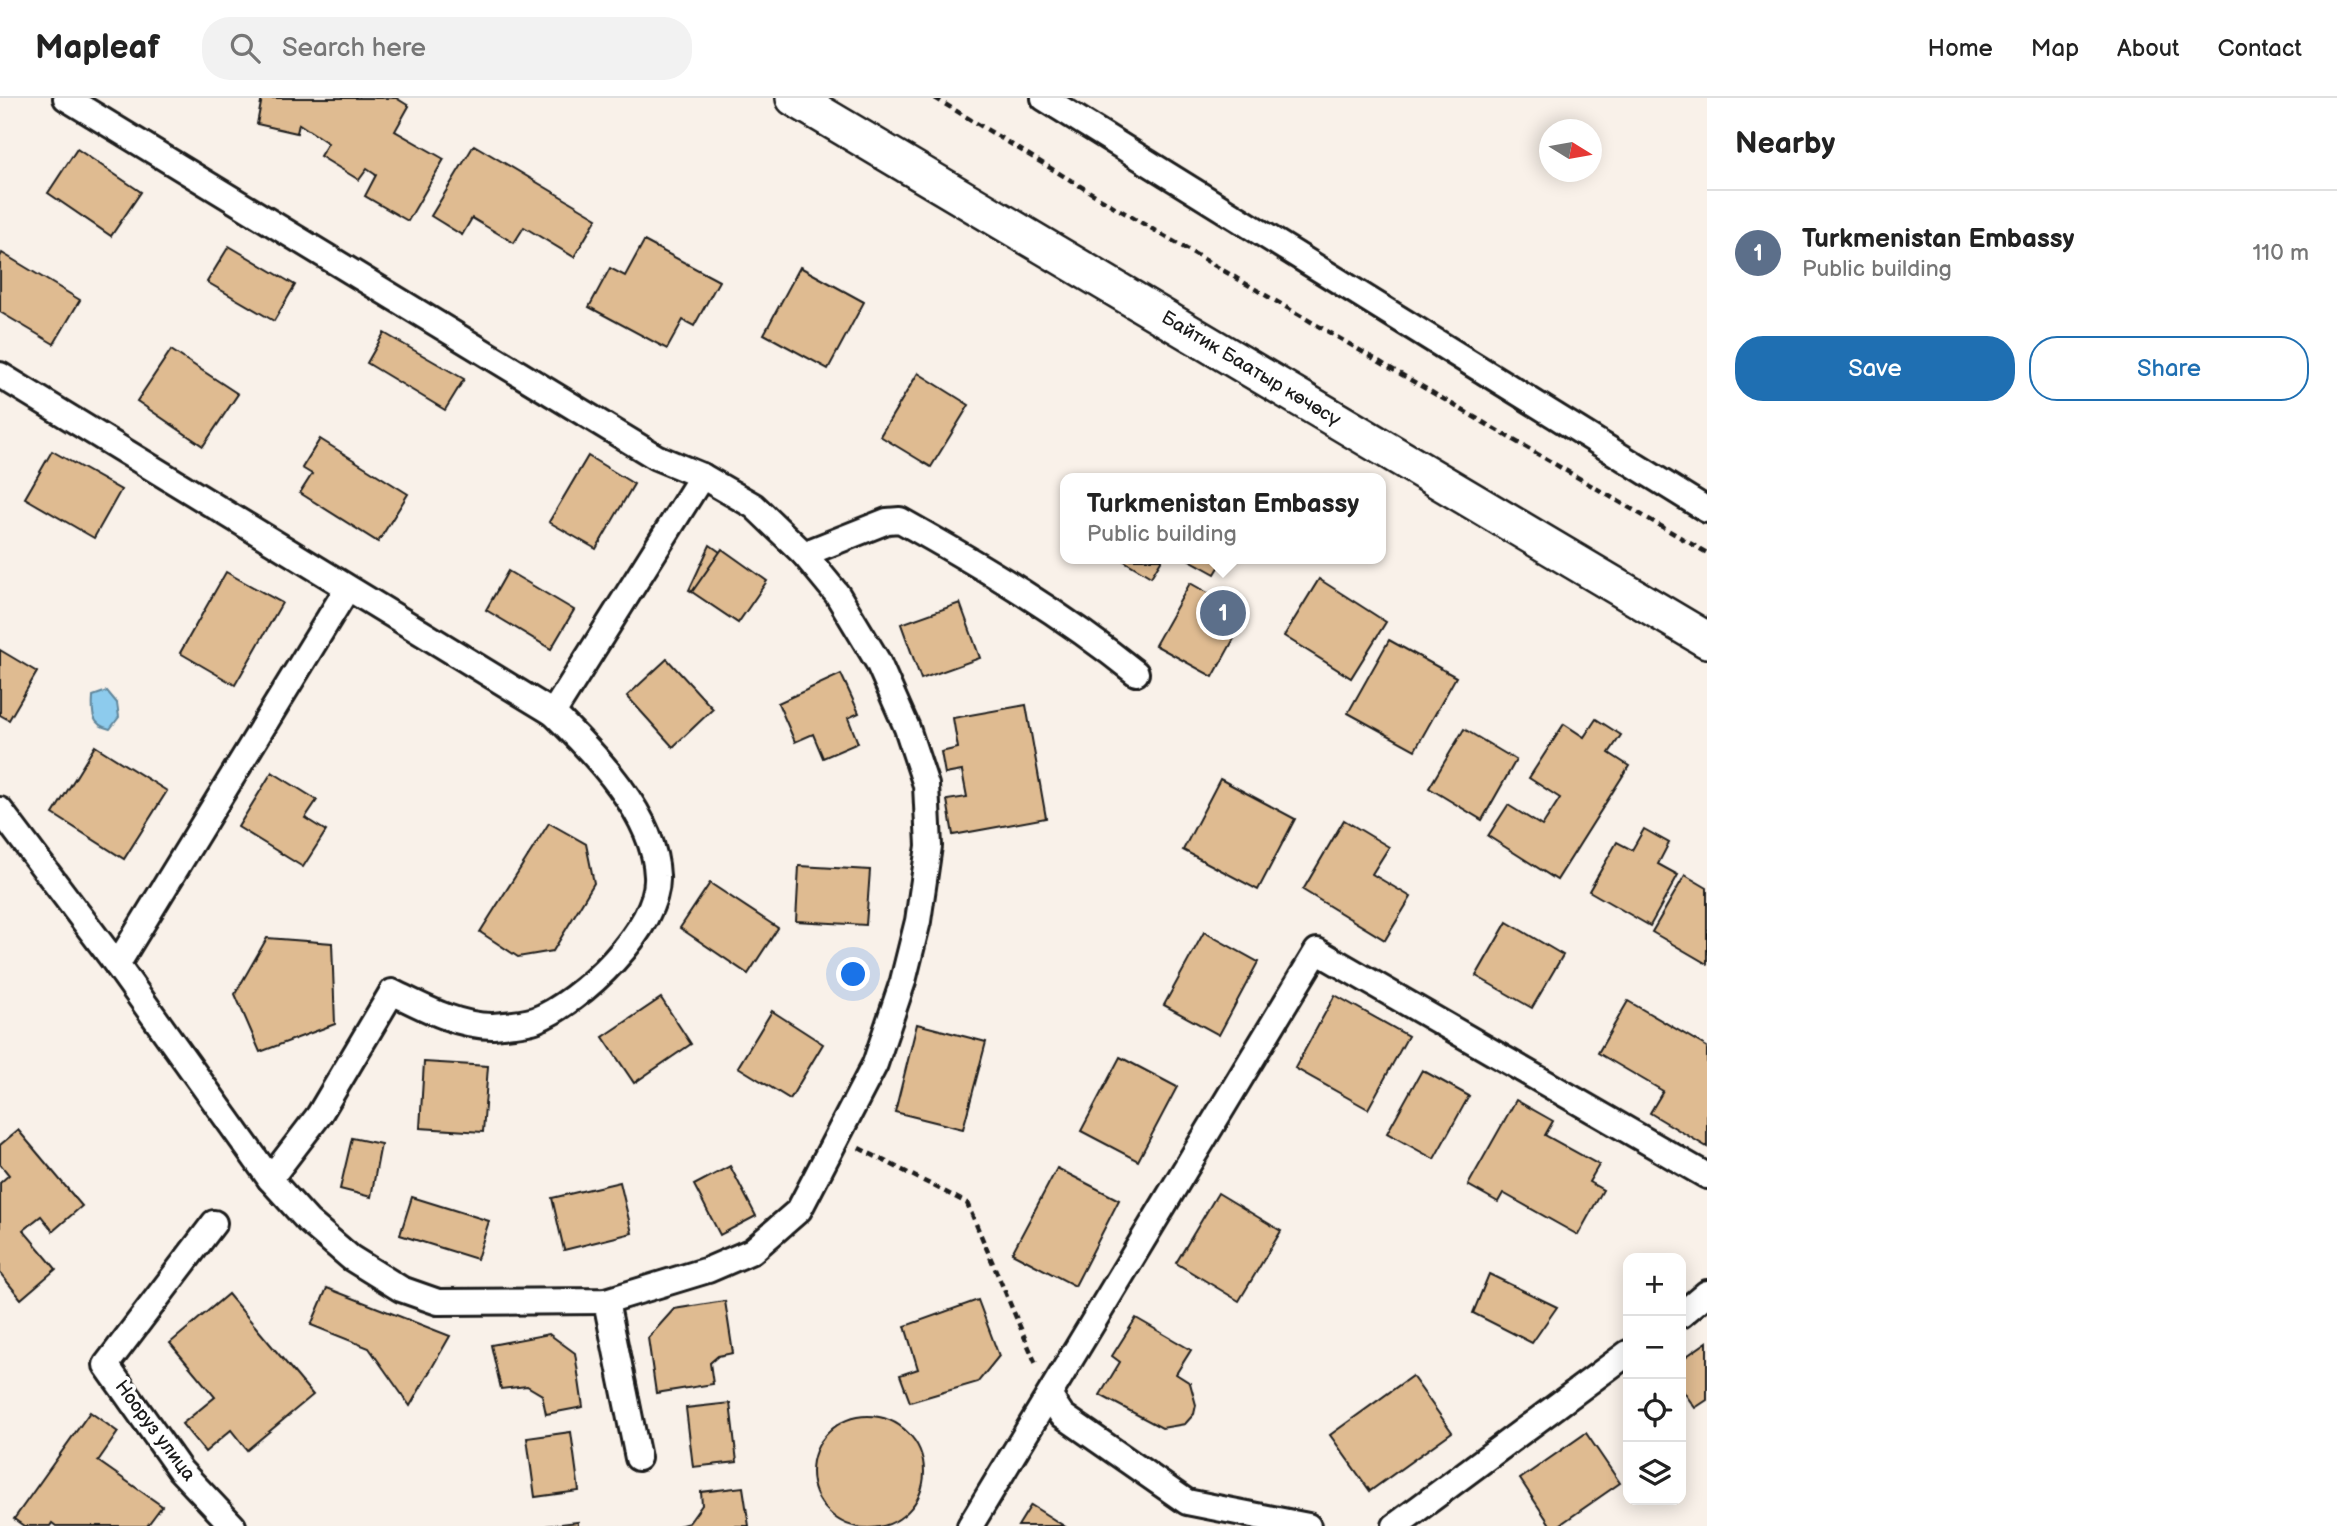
<!DOCTYPE html>
<html lang="en">
<head>
<meta charset="utf-8">
<style>
	:root { --surface:#fff; --page:#f2f2f2; --text:#222; --muted:#767676; --line:#e0e0e0; --accent:#1f6fb2 }
	body { margin:0; font-family:"Balsamiq Sans",sans-serif; background:var(--page); color:var(--text) }
	.controls { position:absolute; right:21px; bottom:21px; display:grid; overflow:hidden; border-radius:14px; box-shadow:0 4px 18px #0003 }
	.controls button { width:63px; height:63px; display:grid; place-items:center; padding:0; border:0; border-bottom:2px solid var(--line); background:var(--surface); color:var(--text); font:35px sans-serif }
	.compass { position:absolute; left:1539px; top:21px; width:63px; height:63px; border-radius:50%; background:var(--surface); box-shadow:0 4px 18px #0003; rotate:101deg }
	.you { position:absolute; left:854px; top:877px; width:24px; height:24px; margin:-18px; border:5px solid #fff; border-radius:50%; background:#1a73e8; box-shadow:0 0 0 10px #1a73e833 }
	.badge { display:grid; place-items:center; width:46px; height:46px; border-radius:50%; background:var(--accent); color:#fff; font-size:23px; font-weight:700 }
	.pin { position:absolute; translate:-50% -50%; border:4px solid #fff; box-shadow:0 2px 7px #0006 }
	.popup { position:absolute; left:1060px; top:375px; width:326px; height:91px; box-sizing:border-box; display:grid; place-content:center; border-radius:14px; background:var(--surface); filter:drop-shadow(0 2px 5px #0005); font-size:23px; white-space:nowrap; color:var(--muted) }
	.popup b { font-size:26px; color:var(--text) }
	.popup::after { content:''; position:absolute; left:50%; top:100%; margin-left:-14px; border:14px solid transparent; border-top-color:var(--surface) }
	.list { margin:0; padding:0; list-style:none }
	h2 { display:flex; justify-content:space-between; align-items:center; height:91px; margin:0; padding:0 28px; font-size:30px }
	h2 small { font-size:23px; font-weight:400; color:var(--muted) }
	.list li { display:grid; grid-template-columns:46px 1fr auto; gap:21px; align-items:center; box-sizing:border-box; height:126px; padding:0 28px; border-top:2px solid var(--line) }
	.list b { display:block; font-size:26px; white-space:nowrap }
	.list p { margin:0; font-size:23px; white-space:nowrap; color:var(--muted) }
	.list em { font-size:23px; font-style:normal; color:var(--muted) }
	.actions { display:flex; gap:14px; padding:21px 28px }
	.actions a { flex:1; padding:16px 0; border:2px solid var(--accent); border-radius:28px; text-align:center; font-size:24px; color:var(--accent) }
	.actions .main { background:var(--accent); color:#fff }
	.icon { flex:none; width:38px; height:38px; fill:none; stroke:currentColor; stroke-width:2; stroke-linecap:round; stroke-linejoin:round }
	.map { position:relative; flex:none; width:1707px; height:1428px; overflow:hidden }
	header { display:flex; align-items:center; gap:42px; box-sizing:border-box; height:98px; padding:0 35px; background:var(--surface); border-bottom:2px solid var(--line) }
	header strong { font-size:33px }
	nav { display:flex; gap:38px; margin-inline-start:auto; font-size:24px }
	.search { width:490px; height:63px; background:var(--page); display:flex; align-items:center; gap:18px; box-sizing:border-box; padding:0 24px; border-radius:28px; color:var(--muted); font-size:26px }
	main { display:flex }
	aside { flex:1; background:var(--surface) }
	.map>svg:first-child { display:block }
	.water { fill:#8dcbed; stroke:#608599; stroke-width:2 }
	.building { fill:#dfbb91; stroke:#1c1c1c; stroke-width:2 }
	.lines { fill:none; stroke-linecap:round; stroke-linejoin:round }
	.street-casing { stroke:#1c1c1c; stroke-width:30 }
	.secondary-casing { stroke:#1c1c1c; stroke-width:40 }
	.path { stroke:#1c1c1c; stroke-width:4.5; stroke-dasharray:7 5; stroke-linecap:butt }
	.street { stroke:#fff; stroke-width:24 }
	.secondary { stroke:#fff; stroke-width:35 }
	.labels { text-anchor:middle; dominant-baseline:central; stroke-width:7; stroke-linejoin:round; paint-order:stroke }
	.street-label { font-size:19px; fill:#1c1c1c; stroke:#fff }
</style>
</head>
<body>
<header>
<strong>Mapleaf</strong>
<div class="search"><svg class="icon" aria-label="search" viewBox="0 0 24 24"><circle cx="10" cy="10" r="6"/><path d="M15 15l6 6"/></svg>Search here</div>
<nav><a>Home</a><a>Map</a><a>About</a><a>Contact</a></nav>
</header>
<main>
<div class="map">
<svg width="1707" height="1428" viewBox="0 0 1707 1428">
	<rect width="100%" height="100%" fill="#f9f1e9"/>
	<filter id="ink" filterUnits="userSpaceOnUse"><feTurbulence type="fractalNoise" baseFrequency=".0143" numOctaves="2"/><feDisplacementMap in="SourceGraphic" scale="14" xChannelSelector="R" yChannelSelector="G"/><feConvolveMatrix kernelMatrix="1 2 1 2 8 2 1 2 1" color-interpolation-filters="sRGB"/></filter>
	<g filter="url(#ink)">
		<path class="water" d="M107,593L117,605L119,619L110,631C91,627 92,615 93,598Z"/>
		<g class="building">
			<path d="M262,0H396L409,8L395,33L444,61L408,123L365,98L376,77L367,71L359,82L320,58L328,45L299,26L297,35L257,26Z"/>
			<path d="M474,47L597,120L574,159L524,129L514,145L472,120L462,137L431,118Z"/>
			<path d="M77,51L141,94L111,138L48,95Z"/>
			<path d="M644,143L719,183L694,228L683,222L667,251L589,209L610,170L625,178Z"/>
			<path d="M229,148L295,187L274,223L207,184Z"/>
			<path d="M2,155L80,202L54,246L0,214V159Z"/>
			<path d="M800,169L864,204L828,271L764,236Z"/>
			<path d="M384,235L464,281L445,312L367,265Z"/>
			<path d="M171,252L238,296L203,348L137,303Z"/>
			<path d="M918,275L969,307L931,369L880,338Z"/>
			<path d="M320,341L408,396L378,444L300,395L312,376L302,370Z"/>
			<path d="M52,353L121,392L94,440L25,400Z"/>
			<path d="M588,358L634,386L596,451L549,424Z"/>
			<path d="M710,447L744,471L723,510L689,492Z"/>
			<path d="M722,451L767,483L738,525L692,494Z"/>
			<path d="M1121,461H1162L1151,479Z"/>
			<path d="M1188,461H1224L1215,476Z"/>
			<path d="M508,473L574,512L551,551L486,512Z"/>
			<path d="M226,474L282,505L235,587L180,555Z"/>
			<path d="M1319,481L1386,524L1351,580L1284,538Z"/>
			<path d="M1190,485L1247,517L1213,579L1155,547Z"/>
			<path d="M960,505L980,560L921,581L901,526Z"/>
			<path d="M1389,542L1456,579L1415,652L1348,615Z"/>
			<path d="M0,552L37,574L9,622L0,617Z"/>
			<path d="M667,561L713,611L673,649L627,598Z"/>
			<path d="M841,576L859,615L848,620L858,645L823,660L813,636L795,644L778,605Z"/>
			<path d="M1026,607L1046,720L953,737L947,702L967,699L962,673L945,676L941,654L958,650L953,620Z"/>
			<path d="M1596,621L1621,637L1609,655L1629,668L1557,782L1488,738L1508,707L1542,728L1560,700L1529,680L1564,626L1584,639Z"/>
			<path d="M1464,631L1516,662L1482,722L1429,690Z"/>
			<path d="M95,648L167,693L124,761L53,716Z"/>
			<path d="M272,674L317,702L305,720L326,733L303,769L238,729Z"/>
			<path d="M1220,681L1295,721L1258,792L1183,752Z"/>
			<path d="M1344,722L1389,749L1372,776L1411,799L1385,842L1303,792Z"/>
			<path d="M549,725L586,746L594,785L553,853L518,859L480,834Z"/>
			<path d="M1644,731L1669,745L1658,766L1678,777L1650,828L1589,793L1617,744L1632,752Z"/>
			<path d="M799,768L870,772L866,827L796,823Z"/>
			<path d="M1685,777L1707,790V866L1652,834Z"/>
			<path d="M710,785L778,830L748,876L680,830Z"/>
			<path d="M1507,824L1563,857L1532,910L1476,878Z"/>
			<path d="M1204,834L1258,864L1219,937L1164,907Z"/>
			<path d="M267,840L332,845L335,926L260,954L235,896Z"/>
			<path d="M1335,897L1408,938L1368,1011L1295,970Z"/>
			<path d="M661,900L691,946L634,985L603,939Z"/>
			<path d="M1628,903L1707,949V1049L1650,1015L1663,993L1598,955Z"/>
			<path d="M772,913L823,946L790,1001L738,969Z"/>
			<path d="M917,926L986,944L963,1031L895,1014Z"/>
			<path d="M1120,959L1177,989L1138,1063L1081,1033Z"/>
			<path d="M424,964L488,968L483,1034L420,1030Z"/>
			<path d="M1422,972L1469,998L1434,1061L1387,1035Z"/>
			<path d="M1516,1002L1553,1023L1545,1037L1599,1067L1589,1084L1603,1092L1578,1137L1503,1095L1498,1104L1468,1087Z"/>
			<path d="M18,1032L82,1108L53,1133L41,1118L23,1132L56,1171L21,1201L0,1175V1085L9,1077L0,1066V1047Z"/>
			<path d="M352,1040L381,1046L371,1099L340,1091Z"/>
			<path d="M730,1068L756,1118L720,1137L694,1087Z"/>
			<path d="M1057,1070L1119,1102L1075,1188L1012,1155Z"/>
			<path d="M620,1084L632,1135L564,1152L552,1100Z"/>
			<path d="M1218,1095L1281,1133L1239,1203L1176,1165Z"/>
			<path d="M412,1099L489,1123L477,1161L400,1137Z"/>
			<path d="M1489,1176L1557,1209L1532,1245L1473,1215Z"/>
			<path d="M327,1190L450,1238L410,1308L369,1250L311,1227Z"/>
			<path d="M228,1196L313,1297L247,1352L231,1332L205,1354L182,1326L215,1299L170,1245Z"/>
			<path d="M978,1202L999,1258L978,1284L910,1304L900,1277L918,1271L905,1228Z"/>
			<path d="M725,1203L733,1255L718,1258L710,1265L713,1286L656,1295L648,1240L674,1211Z"/>
			<path d="M1136,1220L1191,1252L1176,1276L1190,1285L1196,1307L1194,1316L1185,1326L1162,1330L1100,1297L1120,1264L1112,1258Z"/>
			<path d="M549,1236L575,1255L583,1309L546,1316L542,1297L527,1288L501,1291L491,1247Z"/>
			<path d="M1707,1244V1302L1695,1310L1681,1290V1262Z"/>
			<path d="M1412,1278L1452,1334L1370,1393L1330,1337Z"/>
			<path d="M730,1305L737,1364L693,1369L686,1310Z"/>
			<path d="M90,1314L118,1334L98,1363L162,1408L147,1428H56L52,1425L50,1428H24L14,1421Z"/>
			<circle cx="868" cy="1374" r="56"/>
			<path d="M571,1334L579,1393L535,1399L527,1340Z"/>
			<path d="M1586,1335L1620,1385L1558,1428H1551L1520,1381Z"/>
			<path d="M743,1389L749,1428H678L689,1425L702,1407L701,1394Z"/>
			<path d="M1031,1407L1064,1428H1018Z"/>
			<path d="M578,1424V1428H545Z"/>
		</g>
		<g class="lines">
			<defs>
				<g id="street">
					<path d="M1044,0L1707,412"/>
					<path d="M0,277L553,615C594,655 655,717 657,778C660,829 580,905 535,922C523,926 505,927 492,928C457,928 423,909 392,894L319,1017L270,1081"/>
					<path d="M804,456L887,423L900,422C982,468 1063,516 1136,575"/>
					<path d="M553,615L702,378"/>
					<path d="M0,712L117,867L270,1081L308,1123L351,1160L401,1191L438,1204L606,1203L708,1172L752,1153L799,1112L875,966L903,883L918,823L929,748L926,687L907,630L878,564L837,496L804,456L754,408L702,378L656,359L66,0"/>
					<path d="M117,867L347,491"/>
					<path d="M214,1125L106,1267L180,1372L233,1428"/>
					<path d="M606,1203L638,1360"/>
					<path d="M1681,1217L1707,1195"/>
					<path d="M1050,1299L1062,1317L1187,1404L1308,1428"/>
					<path d="M970,1428L1317,853L1707,1078"/>
					<path d="M1395,1428L1628,1255"/>
				</g>
				<path id="secondary" d="M794,0L1707,542"/>
			</defs>
			<use href="#street" class="street-casing"/>
			<use href="#secondary" class="secondary-casing"/>
			<g class="path">
				<path d="M935,0L1118,111L1707,455"/>
				<path d="M859,1050L967,1105L1036,1266"/>
			</g>
			<use href="#street" class="street"/>
			<use href="#secondary" class="secondary"/>
		</g>
	</g>
	<g class="labels">
		<g class="street-label">
			<text transform="translate(1251 271) rotate(31)">Байтик Баатыр көчөсү</text>
			<text transform="translate(155 1333) rotate(53)">Нооруз улица</text>
		</g>
	</g>
</svg>
<div class="controls">
<button>+</button>
<button>−</button>
<button><svg class="icon" aria-label="locate" viewBox="0 0 24 24"><circle cx="12" cy="12" r="6"/><path d="M12 2v4M12 18v4M2 12h4M18 12h4"/></svg></button>
<button><svg class="icon" aria-label="layers" viewBox="0 0 24 24"><path d="M12 4l9 5-9 5-9-5zM3 14l9 5 9-5"/></svg></button>
</div>
<svg class="compass" viewBox="-18 -18 36 36"><path d="M0-13l5 13h-10z" fill="#e53935"/><path d="M0 13l5-13h-10z" fill="#767676"/></svg>
<div class="you"></div>
<div class="pin badge" style="left:1223px;top:515px;background:#5c6f8a">1</div>
<div class="popup"><b>Turkmenistan Embassy</b>Public building</div>
</div>
<aside>
<h2>Nearby<small></small></h2>
<ul class="list">
<li><span class="badge" style="background:#5c6f8a">1</span><div><b>Turkmenistan Embassy</b><p>Public building</p></div><em>110 m</em></li>
</ul>
<div class="actions"><a class="main">Save</a><a>Share</a></div>
</aside>
</main>
</body>
</html>
